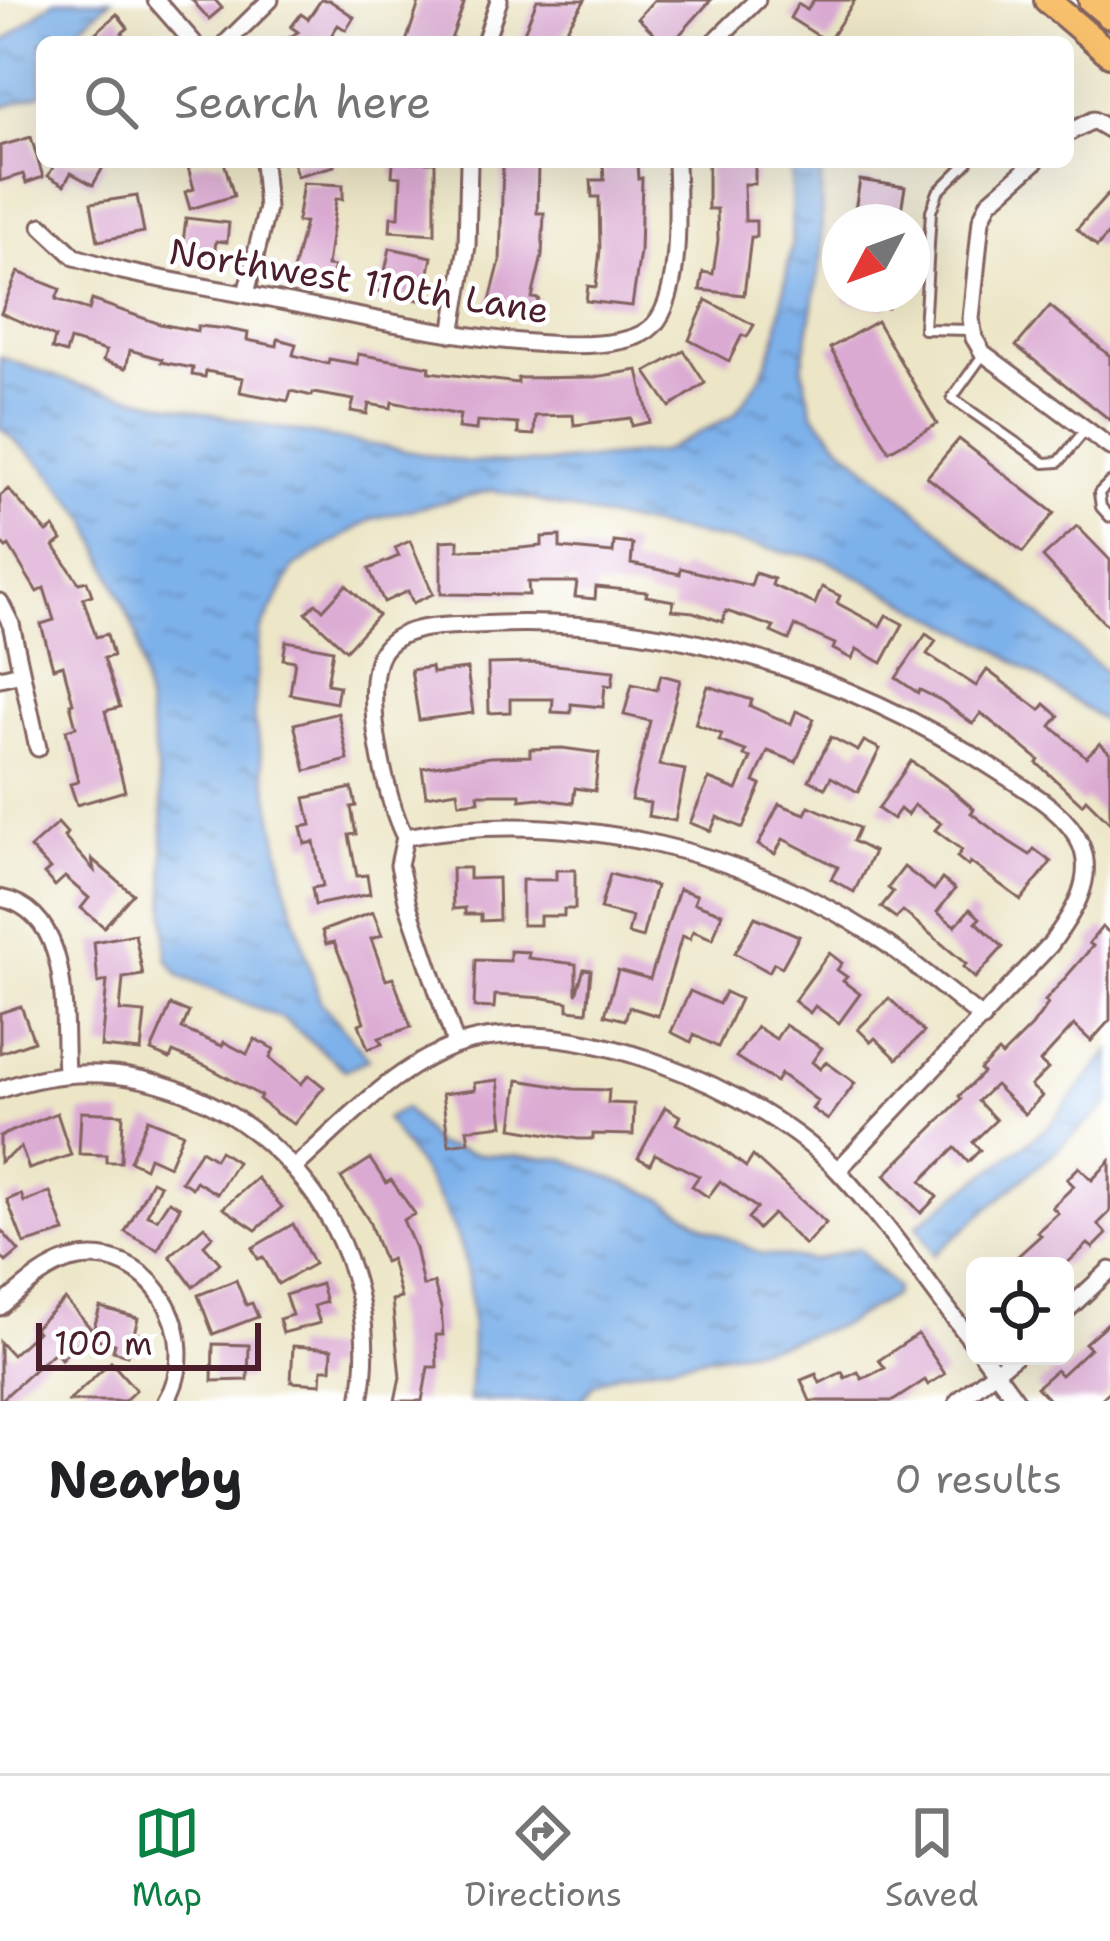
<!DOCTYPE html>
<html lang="en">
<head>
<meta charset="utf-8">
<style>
	:root { --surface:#fff; --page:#f2f2f2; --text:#202124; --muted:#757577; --line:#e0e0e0; --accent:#0b8043 }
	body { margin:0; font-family:"Shantell Sans",sans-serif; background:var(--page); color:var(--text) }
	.controls { position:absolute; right:36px; bottom:36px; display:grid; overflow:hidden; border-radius:18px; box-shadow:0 12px 48px #0002 }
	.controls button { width:108px; height:108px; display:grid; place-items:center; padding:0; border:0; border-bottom:3px solid var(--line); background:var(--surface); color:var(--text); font:60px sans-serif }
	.compass { position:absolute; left:822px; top:204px; width:108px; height:108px; border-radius:50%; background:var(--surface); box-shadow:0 12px 48px #0002; rotate:229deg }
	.scale { position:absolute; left:36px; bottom:30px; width:225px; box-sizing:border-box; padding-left:12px; border:6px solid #4a1f2b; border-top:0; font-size:33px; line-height:42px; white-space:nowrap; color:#4a1f2b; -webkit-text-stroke:9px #fff; paint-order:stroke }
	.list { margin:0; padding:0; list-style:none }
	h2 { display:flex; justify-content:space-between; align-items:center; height:156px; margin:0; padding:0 48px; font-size:51px }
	h2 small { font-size:39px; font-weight:400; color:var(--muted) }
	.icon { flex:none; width:66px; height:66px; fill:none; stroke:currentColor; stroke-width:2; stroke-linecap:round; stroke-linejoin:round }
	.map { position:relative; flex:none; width:1110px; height:1401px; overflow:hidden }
	.search { position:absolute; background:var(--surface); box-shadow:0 12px 48px #0002; left:36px; right:36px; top:36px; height:132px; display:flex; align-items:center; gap:30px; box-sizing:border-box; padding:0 42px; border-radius:18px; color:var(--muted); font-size:45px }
	.sheet { height:372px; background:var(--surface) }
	nav { display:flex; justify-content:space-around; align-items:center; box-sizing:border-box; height:168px; border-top:3px solid var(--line); background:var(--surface); font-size:33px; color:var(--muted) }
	nav a { display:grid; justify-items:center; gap:6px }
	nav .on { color:var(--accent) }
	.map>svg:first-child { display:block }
	.water { fill:url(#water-ripples); stroke:#64688a; stroke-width:3 }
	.building { fill:#dbaad3 }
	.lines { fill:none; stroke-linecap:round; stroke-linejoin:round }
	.lane-casing { stroke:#836461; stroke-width:14 }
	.street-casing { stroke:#836461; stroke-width:21 }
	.primary-casing { stroke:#836461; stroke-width:30 }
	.lane { stroke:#fff; stroke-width:8 }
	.street { stroke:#fff; stroke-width:15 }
	.primary { stroke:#f8bf6c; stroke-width:24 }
	.labels { text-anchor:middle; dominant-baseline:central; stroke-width:9; stroke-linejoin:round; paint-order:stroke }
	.street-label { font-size:36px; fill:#4a1f2b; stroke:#fff }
</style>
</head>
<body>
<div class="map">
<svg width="1110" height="1401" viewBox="0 0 1110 1401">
	<defs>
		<pattern id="water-ripples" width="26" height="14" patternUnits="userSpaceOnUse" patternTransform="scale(3)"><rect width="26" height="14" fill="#7db1ea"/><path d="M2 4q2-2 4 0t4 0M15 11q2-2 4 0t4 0" fill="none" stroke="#688fbe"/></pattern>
	</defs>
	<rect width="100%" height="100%" fill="#fff"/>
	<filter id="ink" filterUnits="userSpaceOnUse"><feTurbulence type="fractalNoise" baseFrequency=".00833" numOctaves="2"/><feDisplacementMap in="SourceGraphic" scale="24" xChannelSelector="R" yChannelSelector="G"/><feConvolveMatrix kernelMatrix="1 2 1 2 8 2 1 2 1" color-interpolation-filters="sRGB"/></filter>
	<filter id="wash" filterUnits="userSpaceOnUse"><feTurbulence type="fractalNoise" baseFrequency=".004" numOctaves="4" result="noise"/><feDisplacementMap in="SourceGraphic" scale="48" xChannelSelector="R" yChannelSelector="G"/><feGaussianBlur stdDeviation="2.7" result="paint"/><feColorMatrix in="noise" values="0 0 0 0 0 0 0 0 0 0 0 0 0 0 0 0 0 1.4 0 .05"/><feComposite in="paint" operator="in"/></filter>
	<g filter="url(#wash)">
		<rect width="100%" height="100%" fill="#ece5c6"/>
		<g class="water">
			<path d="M55,0H111L63,42H42V94L0,108V45Z"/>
			<path d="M791,162H821L822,253L802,368L813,413L841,445L1110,676V725L993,647L824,559L589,514L493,490L372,519L294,567L260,632L254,718L287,889L320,1001L369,1059L345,1070L284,1019L181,977L167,958L162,804L137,636L88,520L48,470L0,427V357L80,385L267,426L467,462L546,463L661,452L734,415L762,375L776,338L792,241Z"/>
			<path d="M1110,1051V1102L1101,1112L934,1255L917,1225L1048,1127Z"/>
			<path d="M405,1108L436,1145L476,1154L565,1159L659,1197L707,1228L762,1254L813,1260L858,1248L896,1288L893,1296L842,1325L779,1344L618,1373L593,1385L581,1401H469C472,1355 475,1305 464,1259C452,1211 414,1159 386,1119Z"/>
		</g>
		<g id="blocks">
			<g class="building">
				<path d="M192,0H215L222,8L209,19Z"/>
				<path d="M321,0H329L354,17L346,30L338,25L327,42H282L298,32L291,27L301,14L308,19Z"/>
				<path d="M420,0H453L464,4L450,42H406Z"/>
				<path d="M537,0H585L558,42H520Z"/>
				<path d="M654,0H711L673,42H663L638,18Z"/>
				<path d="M814,0H855L828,42L790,18L798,4L807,10Z"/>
				<path d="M117,14L128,28L122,33L130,42H85Z"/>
				<path d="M31,137L43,177L26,183L23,174L0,181V146Z"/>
				<path d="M52,162H106L93,185L71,173L64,185L48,176L55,164Z"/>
				<path d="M206,162H224L234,196L190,209L185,192L194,189L188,167Z"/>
				<path d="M293,162H334V166L297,176Z"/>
				<path d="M393,162H435V234L390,231L391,217H399L401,177L392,176Z"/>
				<path d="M503,162H538L537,213H544L542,256L532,298L539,299L536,314L489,304L500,261Z"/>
				<path d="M603,162H637L638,179L642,178L640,252L632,306L586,301L588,286L596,287L600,250L599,197H592L591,180H604Z"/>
				<path d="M708,162H755V184H744L745,221H756V237H751L744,295L700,290L703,272L713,274L718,240L717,209H708Z"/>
				<path d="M860,180L905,187L899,222H853Z"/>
				<path d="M303,183L343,185V199H336L327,266L334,267L330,288L291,279L305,222H297Z"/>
				<path d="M1110,192V232L1097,247L1077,229Z"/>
				<path d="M137,196L144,232L98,241L91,203Z"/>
				<path d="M186,218L229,223L227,242L216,241L213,263L181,259Z"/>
				<path d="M390,248L432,257L423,301L375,290L378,275L384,276Z"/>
				<path d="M18,272L60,289L56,299L89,310L92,300L160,324L197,331L198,326L227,329L248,333L247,340L277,346L278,339L296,344L293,355L328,364L329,359L357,364L358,354L430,367L429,372L518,383V378L595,377L638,370L650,422L632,426L631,418L574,425L573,415L535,416L534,435L518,434V424L477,421L476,430L458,428L460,415L392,402L391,408L369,404L367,414L351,411L354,400L313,393L312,396L291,391L288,401L240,392L243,378L206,371L205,377L192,375L193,368L161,362L162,359L130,350L126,368L103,361L106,351L70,340L66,353L52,349L55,337L1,313Z"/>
				<path d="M845,294H890L888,308L845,301Z"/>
				<path d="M706,300L754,325L747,337L742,335L729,361L689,340Z"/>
				<path d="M1050,306L1110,356V420L1016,346Z"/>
				<path d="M877,321L937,424L889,451L830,348Z"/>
				<path d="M684,351L705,383L670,407L646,372Z"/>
				<path d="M959,439L1054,513L1023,552L927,477Z"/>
				<path d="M8,489L47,532L54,527L62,540L54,546L79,583L87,581L92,595L83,598L96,637L107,634L113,656L104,658L120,707L105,711L125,791L77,805L70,784L78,782L66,730L76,727L70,704L73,703L63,665L53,668L41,624L54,620L44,588L37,592L9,546L6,548L0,542V496Z"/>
				<path d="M1077,526L1110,560V629L1043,557Z"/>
				<path d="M560,536V548L613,553L614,542L633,544L631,564L680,574L681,568L751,586L755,573L774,579L772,585L815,604L822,587L840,596L837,603L880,626L886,615L903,624L882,663L857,649L852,659L833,649L835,644L795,626L789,640L771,632L774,627L726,611L723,622L693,612L672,610L674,601L646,596L647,592L596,587L595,599L575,597L577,582H528L529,595L441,594V541L458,540V550L510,549L542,546V537Z"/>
				<path d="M410,541L433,594L413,603L408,591L384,602L369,569L399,556L395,548Z"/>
				<path d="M346,585L378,615L346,650L306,613L316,603L323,610Z"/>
				<path d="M926,634L936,641L927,654L976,686L987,670L1040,710L1045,704L1059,716L1051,726L1086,757L1100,743L1110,753V823L1086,799L1082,804L1037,763L1039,760L981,713L973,724L942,701L920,690L918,693L896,678Z"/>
				<path d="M286,641L333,650L327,684L339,686L336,703L290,694L295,661L283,659Z"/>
				<path d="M536,663L614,671L612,686L605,685L603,707L571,704V713L552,712L553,699H510V712L489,713L488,664Z"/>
				<path d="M431,667L432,673L467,669L473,713L419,720L411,670Z"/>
				<path d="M661,675L680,680L659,765L685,770L675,821L648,816L650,803L631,800L650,721L624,715L632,684L657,690Z"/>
				<path d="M708,686L752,700L750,706L791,724L796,711L814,719L796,762L768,751L754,782L761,785L743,828L717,817L711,831L690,823L709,779L737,790L751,758L744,756L746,751L719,741L722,734L695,724Z"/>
				<path d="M338,713L348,760L306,771L294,724Z"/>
				<path d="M831,737L858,751L864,741L880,749L858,792L831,777L825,788L809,780Z"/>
				<path d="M562,748L599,753L595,791L575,788L573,803L538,798L520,800V794H478L479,801L459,803L457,791L426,796L422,768L490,757L530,756V749Z"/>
				<path d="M911,761L948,787L974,809L971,813L1008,841L1030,855L1034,849L1051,862L1021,900L970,862L968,866L957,857L962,850L935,830L941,823L914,805L907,815L900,809L893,819L878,809Z"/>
				<path d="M352,788L356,806L351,807L356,834L349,835L357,876L367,875L370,894L315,905L312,888L323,886L314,842L305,844L301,827L311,825L305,798Z"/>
				<path d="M779,804L805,814L809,806L859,828L853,841L874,852L854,892L831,879L838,867L783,839L775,854L758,845Z"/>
				<path d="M58,823L67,833L64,837L94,870L92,859L133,894L104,927L81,908L89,898L65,877L55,886L44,874L50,869L30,848Z"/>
				<path d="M904,867L934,890L942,879L955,889L937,912L955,926L970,909L980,918L976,922L1003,947L975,978L963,967L966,964L903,911L896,918L881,907L893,892L888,888Z"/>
				<path d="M452,868H469V879L498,878L499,920L481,921V914H465V908L453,909Z"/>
				<path d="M556,870H575V909H564V916H540V925H522V880H556Z"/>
				<path d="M610,874L656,886L642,938L628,934L632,917L600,909Z"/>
				<path d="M679,889L697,895L694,903L722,913L713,939L693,931L690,939L682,936L658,1016L629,1007L625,1020L605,1015L618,970L650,979Z"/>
				<path d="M373,912L382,935L371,939L386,980L393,978L411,1027L379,1038L382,1044L368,1049L359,1024L364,1022L347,973L334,942L326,944L322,931Z"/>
				<path d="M755,917L799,936L782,967L774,963L769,972L735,953Z"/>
				<path d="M1102,927L1110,933V1020L1091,1041L1074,1025L1040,1062L1048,1069L1031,1086L1042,1096L1025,1114L995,1085L978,1101L996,1120L973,1142L980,1150L968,1162L955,1148L921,1181L937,1197L921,1213L885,1175L961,1099L959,1096L983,1073L980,1070L998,1052L1002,1056L1032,1026L1048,1004L1045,1001L1093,946L1089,943Z"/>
				<path d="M135,934L143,975L123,978L120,1011L145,1013L141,1051L101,1047L107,981L98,983L94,942Z"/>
				<path d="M510,951L529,952L528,958L576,964V994L584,969L591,970L587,1012L568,1010V1002L544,998L495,995L494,1008L474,1007L476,960L510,961Z"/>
				<path d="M829,953L842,963L837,970L847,977L843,981L860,994L839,1023L815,1006L810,1013L794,1001Z"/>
				<path d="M690,991L719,1004L725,992L740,999L718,1047L694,1035L691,1042L671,1032Z"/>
				<path d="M889,998L924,1032L897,1059L875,1038L871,1042L858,1029Z"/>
				<path d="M171,1005L189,1012L182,1029L222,1046L224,1042L247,1054L255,1039L274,1049L270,1058L301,1084L309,1075L324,1087L294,1124L277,1114L259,1099L261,1096L206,1066L173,1052L170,1059L151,1051Z"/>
				<path d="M21,1006L34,1041L0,1053V1013Z"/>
				<path d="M785,1025L822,1048L812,1062L820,1069L826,1062L855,1083L828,1120L812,1109L818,1101L781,1074L776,1082L736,1057L757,1027L776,1039Z"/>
				<path d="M498,1080L503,1125L467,1129L469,1142L449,1145L442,1094L475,1090L474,1083Z"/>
				<path d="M518,1080L573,1089L609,1090L608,1103L634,1104L633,1135L593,1134V1139H578L512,1128Z"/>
				<path d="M665,1107L680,1116L676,1124L717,1145L746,1167L753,1156L826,1223L805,1245L773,1214L758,1229L748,1218L757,1208L720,1181L708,1197L692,1186L699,1176L655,1154L650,1164L638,1158Z"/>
				<path d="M81,1112L123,1114L121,1162H106V1155L79,1154Z"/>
				<path d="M57,1113L71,1155L29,1169L21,1147L0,1162V1136Z"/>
				<path d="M148,1119L183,1133L169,1166L149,1157L145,1168L130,1161Z"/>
				<path d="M201,1150L215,1159L220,1151L237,1162L217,1194L196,1181L192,1188L181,1181Z"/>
				<path d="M370,1159L386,1183L391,1180L415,1214L403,1220L415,1248L423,1286L434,1283L441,1308L443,1335H436L437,1367H428L422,1401H395L400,1377L392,1300L401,1298L391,1259L384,1262L369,1221L341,1178Z"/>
				<path d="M1110,1161V1212L1098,1224L1107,1234L1093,1248L1088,1244L1064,1266H1007L1041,1235L1037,1232L1058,1213L1052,1207L1074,1186L1067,1179L1079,1167L1092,1180Z"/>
				<path d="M257,1178L282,1207L256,1230L223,1208Z"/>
				<path d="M152,1181L160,1185L147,1215L157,1219L169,1201L180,1207L158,1250L125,1232Z"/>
				<path d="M50,1192L65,1232L24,1244L7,1200L21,1194L24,1202Z"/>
				<path d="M293,1224L314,1264L278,1284L263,1257L258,1259L252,1248Z"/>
				<path d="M204,1226L213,1236L204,1245L220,1263L193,1287L170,1256Z"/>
				<path d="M0,1229L19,1251L6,1262L0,1255Z"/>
				<path d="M236,1280L246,1305L252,1303L258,1317L213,1334L198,1295Z"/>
				<path d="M321,1284L326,1302L314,1306L320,1323L283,1333L279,1319L292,1315L285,1295Z"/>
				<path d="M65,1299L93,1331L100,1307L138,1318L134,1333L144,1335L139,1350L129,1348L127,1355L113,1351L115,1344L86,1336L61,1359L55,1351L0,1401V1342L12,1355L37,1332L34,1328Z"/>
				<path d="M1110,1321V1391L1099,1401H1050L1037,1387L1056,1370L1061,1375L1090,1348L1085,1343Z"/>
				<path d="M918,1334L945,1374L928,1385L925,1380L893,1401H810L801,1380L816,1374L820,1383L842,1372L845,1378L858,1372L862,1379L885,1368L879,1360Z"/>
				<path d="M213,1344L249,1345L248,1380L212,1381Z"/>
				<path d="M293,1346L332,1349L331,1369H322L321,1384L291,1382Z"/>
				<path d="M111,1362L136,1390L124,1401H69Z"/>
			</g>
		</g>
	</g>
	<g filter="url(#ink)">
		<use href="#blocks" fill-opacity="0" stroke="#836461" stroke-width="3"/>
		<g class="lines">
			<defs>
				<g id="lane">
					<path d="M968,162L938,192L931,211L924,329L970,330"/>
					<path d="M983,355L952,398L1045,463L1059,462L1086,429"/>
					<path d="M1110,482L1099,493L1101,507L1110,517"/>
				</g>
				<g id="street">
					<path d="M156,0L193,42"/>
					<path d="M227,42L270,0"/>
					<path d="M485,42L499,0"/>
					<path d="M714,42L757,0"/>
					<path d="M1068,133L1093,120L1110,130"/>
					<path d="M1035,162L989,202L981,220L971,319L974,338L983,353L1110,447"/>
					<path d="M42,226L75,257L122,271C176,283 231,291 285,302C356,315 593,371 648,330C684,305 677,202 676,162"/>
					<path d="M246,294L267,208L263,162"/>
					<path d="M452,334L467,246L469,162"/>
					<path d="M0,602L11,624L38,748"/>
					<path d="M0,678L21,673"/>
					<path d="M405,837C564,806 746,850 881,940C916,964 949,993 983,1019"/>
					<path d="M0,898C74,912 62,1015 66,1071"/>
					<path d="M456,1045L408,905L399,865L405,837C386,802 360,688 382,652C400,624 446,626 475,625C659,613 848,672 1001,773C1028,791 1068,813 1081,845C1096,882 1070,917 1050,945L838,1170"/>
					<path d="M0,1090C195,1018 398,1199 360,1401"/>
					<path d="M295,1167C343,1124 392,1069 454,1046C563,1005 764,1091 839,1172C889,1225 930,1288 975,1345"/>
					<path d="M0,1307C22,1289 43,1268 70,1260C151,1239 205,1337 166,1401"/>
					<path d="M1065,1312L1110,1270"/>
					<path d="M984,1356L1017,1401"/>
					<path d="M958,1401L1015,1356"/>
				</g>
				<g id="primary">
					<path d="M1047,0L1110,54"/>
					<path d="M1091,0L1110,16"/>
				</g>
			</defs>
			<use href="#lane" class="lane-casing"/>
			<use href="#street" class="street-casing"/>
			<use href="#primary" class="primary-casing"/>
			<use href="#lane" class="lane"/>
			<use href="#street" class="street"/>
			<use href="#primary" class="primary"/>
		</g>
	</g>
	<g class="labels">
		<g class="street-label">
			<text transform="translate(359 281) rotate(9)">Northwest 110th Lane</text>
		</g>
	</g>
</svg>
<div class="controls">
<button><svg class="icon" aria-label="locate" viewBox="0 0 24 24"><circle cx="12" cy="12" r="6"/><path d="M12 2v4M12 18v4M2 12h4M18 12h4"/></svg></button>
</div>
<svg class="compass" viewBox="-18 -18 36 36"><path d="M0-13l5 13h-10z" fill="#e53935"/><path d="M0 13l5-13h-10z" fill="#757577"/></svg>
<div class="scale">100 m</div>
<div class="search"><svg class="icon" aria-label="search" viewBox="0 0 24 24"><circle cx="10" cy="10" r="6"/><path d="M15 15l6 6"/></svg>Search here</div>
</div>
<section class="sheet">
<h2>Nearby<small>0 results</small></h2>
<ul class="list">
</ul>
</section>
<nav>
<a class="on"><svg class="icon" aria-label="map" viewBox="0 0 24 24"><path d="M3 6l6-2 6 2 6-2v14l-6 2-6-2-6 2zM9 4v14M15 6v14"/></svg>Map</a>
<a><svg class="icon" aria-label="directions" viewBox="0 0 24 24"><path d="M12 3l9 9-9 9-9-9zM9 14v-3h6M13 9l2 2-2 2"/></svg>Directions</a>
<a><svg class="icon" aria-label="saved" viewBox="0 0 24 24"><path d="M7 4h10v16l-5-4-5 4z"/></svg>Saved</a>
</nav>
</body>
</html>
